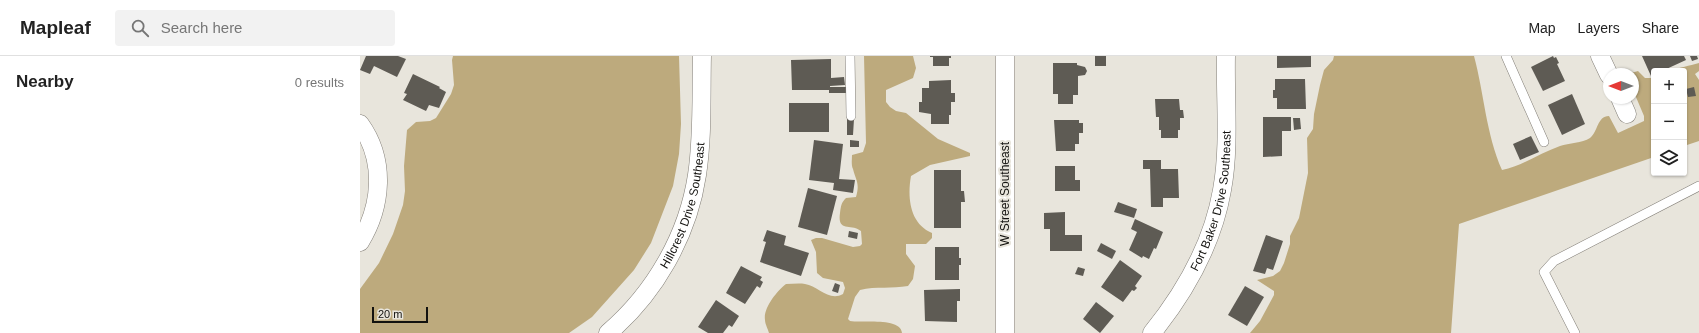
<!DOCTYPE html>
<html lang="en">
<head>
<meta charset="utf-8">
<style>
	:root { --surface:#fff; --page:#f2f2f2; --text:#222; --muted:#767676; --line:#e0e0e0 }
	body { margin:0; font-family:Arial,sans-serif; background:var(--page); color:var(--text) }
	.controls { position:absolute; right:12px; top:12px; display:grid; overflow:hidden; border-radius:4px; box-shadow:0 1px 3px #0004 }
	.controls button { width:36px; height:36px; display:grid; place-items:center; padding:0; border:0; border-bottom:1px solid var(--line); background:var(--surface); color:var(--text); font:20px sans-serif }
	.compass { position:absolute; left:1243px; top:12px; width:36px; height:36px; border-radius:50%; background:var(--surface); box-shadow:0 1px 3px #0004; rotate:270deg }
	.scale { position:absolute; left:12px; bottom:10px; width:56px; box-sizing:border-box; padding-left:4px; border:2px solid #13120f; border-top:0; font-size:11px; line-height:14px; white-space:nowrap; color:#13120f; -webkit-text-stroke:3px #e8e5dc; paint-order:stroke }
	.list { margin:0; padding:0; list-style:none }
	h2 { display:flex; justify-content:space-between; align-items:center; height:52px; margin:0; padding:0 16px; font-size:17px }
	h2 small { font-size:13px; font-weight:400; color:var(--muted) }
	.icon { flex:none; width:22px; height:22px; fill:none; stroke:currentColor; stroke-width:2; stroke-linecap:round; stroke-linejoin:round }
	.map { position:relative; flex:none; width:1339px; height:277px; overflow:hidden }
	header { display:flex; align-items:center; gap:24px; box-sizing:border-box; height:56px; padding:0 20px; background:var(--surface); border-bottom:1px solid var(--line) }
	header strong { font-size:19px }
	nav { display:flex; gap:22px; margin-inline-start:auto; font-size:14px }
	.search { width:280px; height:36px; background:var(--page); display:flex; align-items:center; gap:10px; box-sizing:border-box; padding:0 14px; border-radius:4px; color:var(--muted); font-size:15px }
	main { display:flex }
	aside { flex:1; background:var(--surface) }
	.map>svg:first-child { display:block }
	.forest { fill:#bdaa7d }
	.building { fill:#5e5b54 }
	.lines { fill:none; stroke-linecap:round; stroke-linejoin:round }
	.service-casing { stroke:#837f78; stroke-width:10 }
	.minor-casing { stroke:#837f78; stroke-width:19 }
	.service { stroke:#fff; stroke-width:9 }
	.minor { stroke:#fff; stroke-width:18 }
	.labels { text-anchor:middle; dominant-baseline:central; stroke-width:4; stroke-linejoin:round; paint-order:stroke }
	.street-label { font-size:12px; fill:#13120f; stroke:#e8e5dc }
</style>
</head>
<body>
<header>
<strong>Mapleaf</strong>
<div class="search"><svg class="icon" aria-label="search" viewBox="0 0 24 24"><circle cx="10" cy="10" r="6"/><path d="M15 15l6 6"/></svg>Search here</div>
<nav><a>Map</a><a>Layers</a><a>Share</a></nav>
</header>
<main>
<aside>
<h2>Nearby<small>0 results</small></h2>
<ul class="list">
</ul>
</aside>
<div class="map">
<svg width="1339" height="277" viewBox="0 0 1339 277">
	<rect width="100%" height="100%" fill="#e8e5dc"/>
	<g class="forest">
		<path d="M93,0H319L321,68L319,98L313,130L291,187L274,214L232,261L209,277H0V233L19,207L33,178L43,149L45,135L44,110L47,74L56,66L70,65L76,62L91,38L94,29L92,4Z"/>
		<path d="M504,0H553L556,12L553,22L526,34V46L530,51L536,55L546,57L578,83L610,97V100L570,109L551,120C547,142 550,168 572,177V182L566,188H546V198L555,210L553,223L548,230C532,233 516,230 500,234L495,241L488,263L490,265C502,267 541,261 542,277H409C408,273 405,268 405,264C403,252 417,235 426,228C432,228 439,227 445,228C458,230 469,246 483,238L485,232L483,226L463,222L457,217L456,196L451,184L456,182H462L493,191L500,190L502,188L501,175C492,167 477,177 480,157C481,150 481,147 486,142L496,141C500,127 496,125 493,113C491,109 492,103 492,99L503,96L506,87Z"/>
		<path d="M974,0H1114C1124,37 1126,78 1142,114C1162,110 1180,97 1200,90C1209,87 1222,87 1230,82C1238,76 1237,60 1249,60L1258,77L1284,65V60L1273,34V18H1268L1278,15L1285,22H1294V101L1099,168L1091,277H890L900,265L914,239V235L897,224L913,220L920,215L924,207L930,188V180L939,162L948,117L947,82L953,73L954,58L960,29L964,14L973,4Z"/>
		<path d="M1339,7V15L1335,18L1339,24V85L1324,90V15H1311C1320,11 1329,10 1339,7Z"/>
	</g>
	<g class="building">
		<path d="M6,0H38L46,3L37,21L14,10L10,18L0,14Z"/>
		<path d="M570,0H591V2H589V10H573V1H570Z"/>
		<rect x="735" y="0" width="11" height="10"/>
		<path d="M917,0H951V11L917,12Z"/>
		<path d="M1193,0L1194,2L1196,1L1199,7L1197,8L1205,25L1183,35L1171,11Z"/>
		<path d="M1282,0H1324L1326,4L1302,15H1294V19L1291,20Z"/>
		<path d="M1330,0H1337L1338,3L1332,5Z"/>
		<path d="M471,3V22L484,21L485,29L470,30V31H486V37H469V34H432L431,4Z"/>
		<path d="M693,7H717V9L725,11L727,15L725,19L718,20V39H713V48H698V38H693Z"/>
		<path d="M53,18L80,31L79,32L86,36L79,52L69,49L66,55L43,44L47,38L44,37Z"/>
		<path d="M915,23H945L946,53H917V42H913V34H915Z"/>
		<path d="M591,24V37H595V46H591V59H589V68H571V58L559,56V46H562V32H569V25Z"/>
		<path d="M1334,31L1336,40L1328,41L1326,33Z"/>
		<path d="M1212,38L1225,68L1202,79L1188,49Z"/>
		<path d="M795,43H819L820,54H823L824,62H820V74H818V82H801V74H799V61H796Z"/>
		<rect x="429" y="47" width="40" height="29"/>
		<path d="M903,61H931V75H922V100L903,101Z"/>
		<path d="M933,62H940L941,73L934,74Z"/>
		<path d="M487,63H494L493,79H487Z"/>
		<path d="M694,64H719V67H723V77H719V88H715V95H696Z"/>
		<path d="M1171,80L1179,96L1160,104L1153,88Z"/>
		<path d="M454,84L483,88L479,123L495,124L493,137L473,134L474,127L449,124Z"/>
		<path d="M490,84L499,85V91H490Z"/>
		<path d="M783,104H801V113H818L819,142H803V151H791L790,113H783Z"/>
		<path d="M695,110H715V124H720V135H695Z"/>
		<path d="M574,114H601V135H604L605,146H601V172H574Z"/>
		<path d="M448,132L477,140L467,179L438,171Z"/>
		<path d="M758,146L777,153L774,162L754,156Z"/>
		<path d="M705,156V179H722V195H690V173H684V157Z"/>
		<path d="M775,163L803,176L796,193L794,192L789,203L783,200L782,202L769,194L777,176L771,173Z"/>
		<path d="M407,174L426,180L424,189L449,197L441,220L400,206L406,186L403,185Z"/>
		<path d="M489,175L498,177L497,183L488,181Z"/>
		<path d="M906,179L923,185L913,214L907,212L905,218L893,215Z"/>
		<path d="M741,187L756,195L752,203L737,195Z"/>
		<path d="M575,191H599V202H601V209H599V224H575Z"/>
		<path d="M760,204L782,220L775,230L777,232L774,235L772,234L763,246L741,231Z"/>
		<path d="M381,210L402,221L400,224L403,226L400,232L397,230L385,248L366,237Z"/>
		<path d="M718,211L725,213L723,220L715,218Z"/>
		<path d="M475,227L480,229L478,237L472,235Z"/>
		<path d="M885,230L904,241L887,270L868,259Z"/>
		<path d="M600,233V245H597V266L565,265L564,234Z"/>
		<path d="M356,244L379,260L372,271L369,269L363,277H348L338,271Z"/>
		<path d="M736,246L754,260L740,277L723,263Z"/>
	</g>
	<g class="lines">
		<defs>
			<g id="service">
				<path d="M490,0L491,60"/>
				<path d="M1146,0L1184,86"/>
				<path d="M1215,277L1184,216L1194,205L1339,130"/>
			</g>
			<g id="minor">
				<path d="M645,0V277"/>
				<path d="M1240,0L1249,19"/>
				<path d="M1260,42L1267,58"/>
				<path d="M0,68C26,104 22,150 0,186"/>
				<path id="s1" d="M248,277C295,237 328,179 337,119C343,80 341,39 342,0"/>
				<path id="s2" d="M792,277C825,236 853,186 862,134C870,91 865,43 866,0"/>
			</g>
		</defs>
		<use href="#service" class="service-casing"/>
		<use href="#minor" class="minor-casing"/>
		<use href="#service" class="service"/>
		<use href="#minor" class="minor"/>
	</g>
	<g class="labels">
		<g class="street-label">
			<text transform="translate(645 138) rotate(-90)">W Street Southeast</text>
			<text stroke="none"><textPath href="#s2" startOffset="148">Fort Baker Drive Southeast</textPath></text>
			<text stroke="none"><textPath href="#s1" startOffset="152">Hillcrest Drive Southeast</textPath></text>
		</g>
	</g>
</svg>
<div class="controls">
<button>+</button>
<button>−</button>
<button><svg class="icon" aria-label="layers" viewBox="0 0 24 24"><path d="M12 4l9 5-9 5-9-5zM3 14l9 5 9-5"/></svg></button>
</div>
<svg class="compass" viewBox="-18 -18 36 36"><path d="M0-13l5 13h-10z" fill="#e53935"/><path d="M0 13l5-13h-10z" fill="#767676"/></svg>
<div class="scale">20 m</div>
</div>
</main>
</body>
</html>
